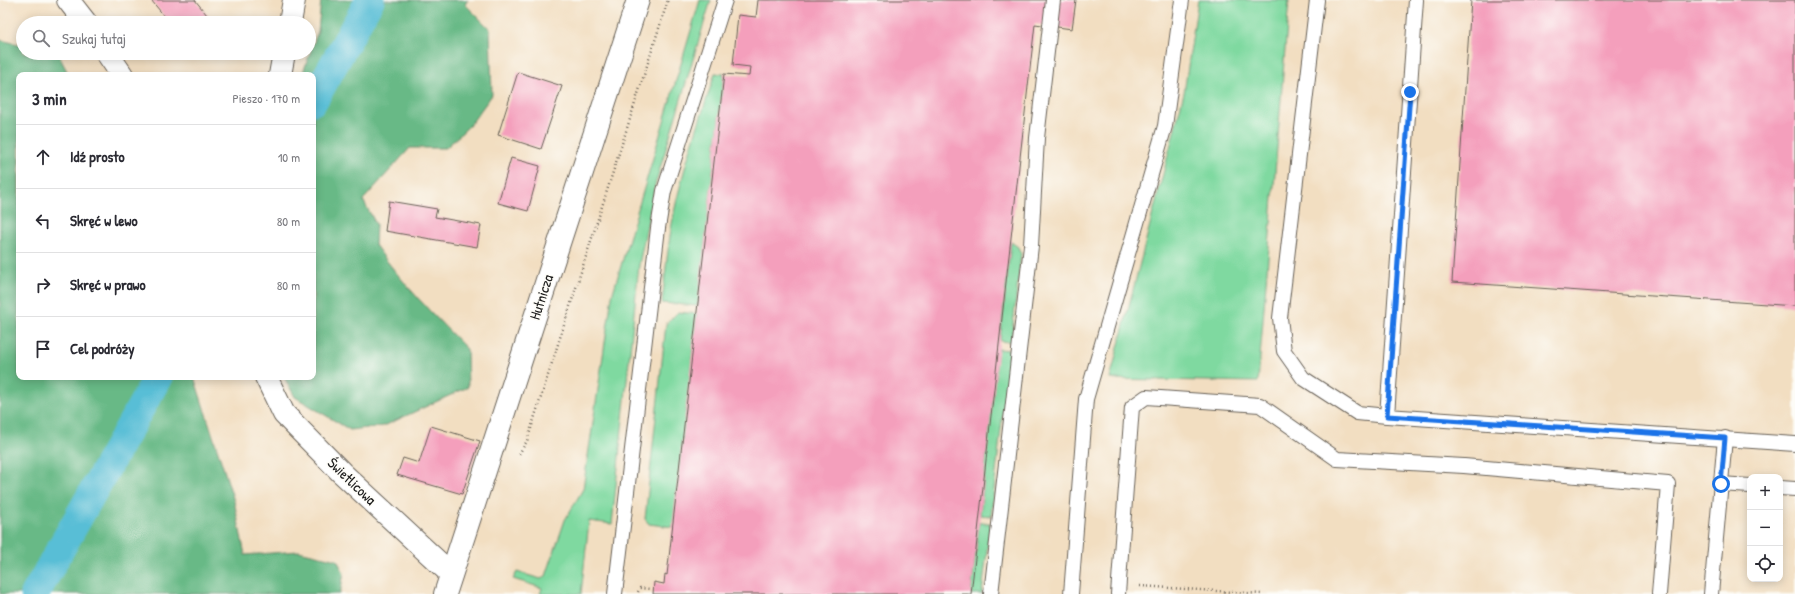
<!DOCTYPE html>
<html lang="pl">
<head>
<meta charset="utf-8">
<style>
	:root { --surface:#fff; --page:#f2f2f3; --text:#2b2b33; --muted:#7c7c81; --line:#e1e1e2 }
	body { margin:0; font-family:"Patrick Hand",sans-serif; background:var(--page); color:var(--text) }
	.controls { position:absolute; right:12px; bottom:12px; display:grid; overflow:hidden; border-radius:8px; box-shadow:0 2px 10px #0003 }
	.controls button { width:36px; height:36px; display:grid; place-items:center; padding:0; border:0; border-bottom:1px solid var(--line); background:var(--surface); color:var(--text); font:20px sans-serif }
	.stop { position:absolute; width:12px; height:12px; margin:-9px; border:3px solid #1a73e8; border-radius:50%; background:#fff }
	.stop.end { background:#1a73e8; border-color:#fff; box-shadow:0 1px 4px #0008 }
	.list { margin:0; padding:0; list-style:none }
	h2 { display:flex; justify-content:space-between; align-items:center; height:52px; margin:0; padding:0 16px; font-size:17px }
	h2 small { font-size:13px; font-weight:400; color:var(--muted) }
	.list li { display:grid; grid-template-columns:26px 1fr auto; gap:12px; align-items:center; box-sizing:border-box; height:64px; padding:0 16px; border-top:1px solid var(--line) }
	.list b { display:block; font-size:15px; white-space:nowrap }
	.list em { font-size:13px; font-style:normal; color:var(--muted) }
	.icon { flex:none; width:22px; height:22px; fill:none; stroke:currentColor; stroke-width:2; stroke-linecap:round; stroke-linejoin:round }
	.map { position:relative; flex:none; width:1795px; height:594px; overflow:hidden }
	.search { position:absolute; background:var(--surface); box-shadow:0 2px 10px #0003; left:16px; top:16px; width:300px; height:44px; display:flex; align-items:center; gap:10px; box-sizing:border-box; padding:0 14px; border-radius:22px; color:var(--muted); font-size:15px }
	.panel { position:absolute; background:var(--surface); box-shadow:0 2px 10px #0003; left:16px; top:72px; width:300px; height:308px; border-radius:8px }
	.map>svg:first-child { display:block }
	.green { fill:#7fd9a0; stroke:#4e7a5e }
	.forest { fill:#67b986; stroke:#426a51 }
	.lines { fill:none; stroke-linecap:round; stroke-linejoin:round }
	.canal { stroke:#58bed6; stroke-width:29 }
	.building { fill:#f49fbc }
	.service-casing { stroke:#676056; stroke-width:16 }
	.minor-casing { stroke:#676056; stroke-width:24 }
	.tertiary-casing { stroke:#676056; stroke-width:24 }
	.path { stroke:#676056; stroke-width:2.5; stroke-dasharray:1 3; stroke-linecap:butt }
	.service { stroke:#fff; stroke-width:14 }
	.minor { stroke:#fff; stroke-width:22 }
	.tertiary { stroke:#fff; stroke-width:22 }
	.route { stroke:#1a73e8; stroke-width:5 }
	.labels { text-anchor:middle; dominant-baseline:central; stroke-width:3; stroke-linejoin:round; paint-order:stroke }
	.street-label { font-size:15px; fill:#1c1c1c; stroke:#fdfcf7 }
</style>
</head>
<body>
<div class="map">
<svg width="1795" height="594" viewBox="0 0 1795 594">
	<rect width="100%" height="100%" fill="#fdfcf7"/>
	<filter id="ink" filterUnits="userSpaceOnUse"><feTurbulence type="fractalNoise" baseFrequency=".025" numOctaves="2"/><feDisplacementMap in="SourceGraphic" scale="8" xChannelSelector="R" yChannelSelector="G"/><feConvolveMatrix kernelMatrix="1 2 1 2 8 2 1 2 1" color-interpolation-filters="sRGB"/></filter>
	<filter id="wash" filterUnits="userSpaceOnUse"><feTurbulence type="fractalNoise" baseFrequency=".012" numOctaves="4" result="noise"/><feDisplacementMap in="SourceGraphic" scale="16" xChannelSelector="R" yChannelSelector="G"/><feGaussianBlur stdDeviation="0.9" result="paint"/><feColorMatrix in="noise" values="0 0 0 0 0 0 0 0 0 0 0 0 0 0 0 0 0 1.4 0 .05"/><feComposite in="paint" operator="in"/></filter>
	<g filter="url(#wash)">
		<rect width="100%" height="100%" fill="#f2dec1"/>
		<g class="green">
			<path d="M700,0H711L655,185L639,265L612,524L589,521L581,594H540L542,588L513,579L517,572L541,579L546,576L565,520L583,489L612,296Z"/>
			<path d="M1198,0H1289L1258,382L1110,379L1184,93Z"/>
			<path d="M715,73L724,74L698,306L662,303C666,268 669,233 677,199C687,156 702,114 715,73Z"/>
			<path d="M1011,242L1018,247L1021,254L1011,342L1000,341Z"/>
			<path d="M678,312L697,314L673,527L649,524L645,519L666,324Z"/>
			<path d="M998,349L1010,350L991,516L980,515Z"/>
			<path d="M979,523H990L982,594H971Z"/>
		</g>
		<g class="forest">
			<path d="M321,0H468L465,4L490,29L492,95L470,125L446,148H410L363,200L376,224L375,245C402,283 434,316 467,349L468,387L384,426L350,430L295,397L284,377H313V75H302L318,31Z"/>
			<path d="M0,40L23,45V53L58,54L69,75H19V377H194L234,501L245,555L299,551L337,560L344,573L340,594H0Z"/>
		</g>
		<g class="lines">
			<g class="canal">
				<path d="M313,101L370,0"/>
				<path d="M35,594L158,377"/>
			</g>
		</g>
		<g id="blocks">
			<g class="building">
				<path d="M151,0H195L211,20L207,23H170Z"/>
				<path d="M758,0H1076L1072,29L1035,24L971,594H653L654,582L664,584L665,574L667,575L724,74L749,76L750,67L733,65L738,15L756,17Z"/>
				<path d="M1471,0H1795V306L1452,282Z"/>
				<path d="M518,72L562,86L541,149L498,135Z"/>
				<path d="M511,158L540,166L528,211L498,203Z"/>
				<path d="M389,201L437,209L435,217L481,225L477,247L385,231Z"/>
				<path d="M431,426L480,441L462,494L397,475L403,458L419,463Z"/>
			</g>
		</g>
	</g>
	<g filter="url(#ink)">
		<use href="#blocks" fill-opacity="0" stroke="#676056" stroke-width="1"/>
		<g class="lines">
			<defs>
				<g id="service">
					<path d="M1317,0L1280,318L1284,351L1303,378L1357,413L1387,416"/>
					<path d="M1416,0L1387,416L1795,444"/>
					<path d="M1721,484L1750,486"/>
					<path d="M1780,488L1795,489"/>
					<path d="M615,594L658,228L664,191L725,0"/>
					<path d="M991,594L1031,246L1037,138L1053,0"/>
					<path d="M1071,594L1086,399L1165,126L1182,0"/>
					<path d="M1118,594L1132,407L1146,397L1260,405L1337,459L1464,466L1668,484L1659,594"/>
					<path d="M1711,594L1725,438"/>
				</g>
				<g id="minor">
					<path d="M68,0L86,23"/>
					<path d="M290,23L294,0"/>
					<path d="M107,53L122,75"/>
					<path d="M280,75L284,53"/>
					<path d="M266,377L284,414L342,473L451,574"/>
				</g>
				<path id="tertiary" d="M445,594L638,0"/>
			</defs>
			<use href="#service" class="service-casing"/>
			<use href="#minor" class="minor-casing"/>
			<use href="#tertiary" class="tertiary-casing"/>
			<g class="path">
				<path d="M519,454L527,441L668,0"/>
				<path d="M1140,586L1262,594"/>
				<path d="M638,592L640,588L650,589"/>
			</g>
			<use href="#service" class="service"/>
			<use href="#minor" class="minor"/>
			<use href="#tertiary" class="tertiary"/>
		</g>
	</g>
	<g class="lines" filter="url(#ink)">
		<path class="route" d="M1410,92L1387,416L1725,438L1721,484"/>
	</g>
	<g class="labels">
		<g class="street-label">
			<text transform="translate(541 297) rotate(-72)">Hutnicza</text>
			<text transform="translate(352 481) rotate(44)">Świetlicowa</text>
		</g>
	</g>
</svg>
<div class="controls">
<button>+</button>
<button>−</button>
<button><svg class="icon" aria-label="locate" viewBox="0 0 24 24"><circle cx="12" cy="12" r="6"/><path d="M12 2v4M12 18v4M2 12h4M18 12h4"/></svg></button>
</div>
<div class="stop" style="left:1721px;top:484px"></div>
<div class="stop end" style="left:1410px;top:92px"></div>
<div class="search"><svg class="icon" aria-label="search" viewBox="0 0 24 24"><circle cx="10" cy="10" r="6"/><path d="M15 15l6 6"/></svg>Szukaj tutaj</div>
<section class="panel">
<h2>3 min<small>Pieszo · 170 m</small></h2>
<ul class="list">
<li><svg class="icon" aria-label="ahead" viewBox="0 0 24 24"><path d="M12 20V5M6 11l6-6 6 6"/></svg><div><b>Idź prosto</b></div><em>10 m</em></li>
<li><svg class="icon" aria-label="left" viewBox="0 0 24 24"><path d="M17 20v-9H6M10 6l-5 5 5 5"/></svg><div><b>Skręć w lewo</b></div><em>80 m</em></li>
<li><svg class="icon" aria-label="right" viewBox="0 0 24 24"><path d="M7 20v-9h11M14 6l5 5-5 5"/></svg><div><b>Skręć w prawo</b></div><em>80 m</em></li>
<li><svg class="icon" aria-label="arrive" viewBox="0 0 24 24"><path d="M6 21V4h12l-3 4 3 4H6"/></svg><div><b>Cel podróży</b></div></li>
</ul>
</section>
</div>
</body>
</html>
